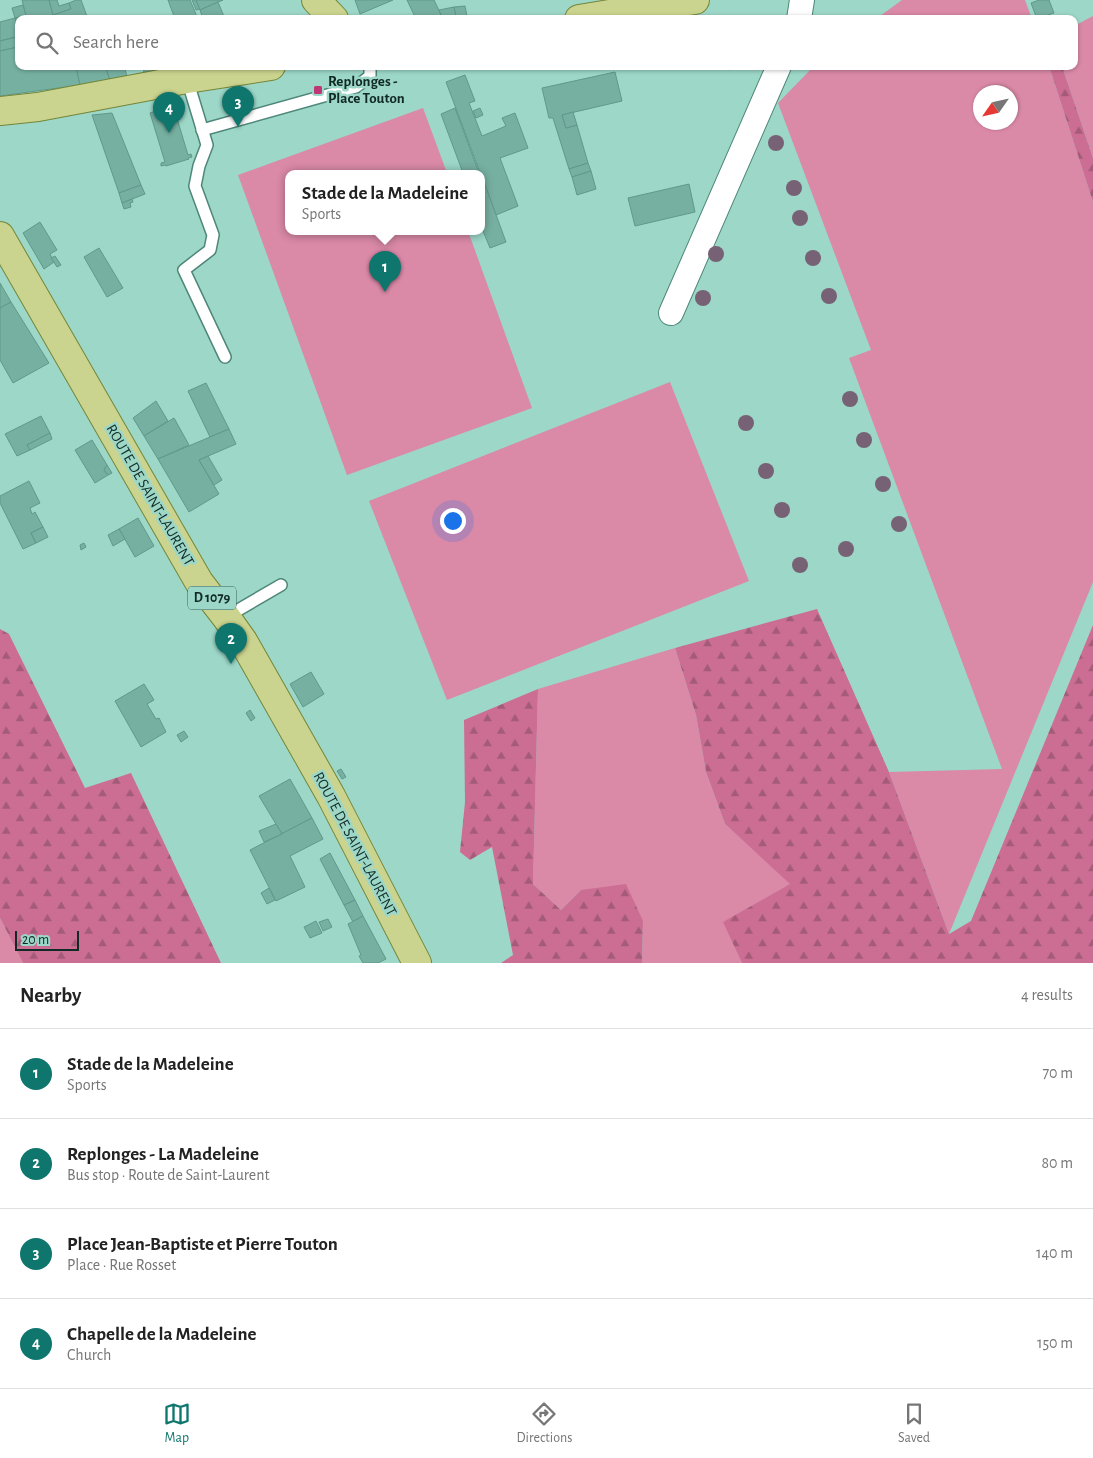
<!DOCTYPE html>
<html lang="en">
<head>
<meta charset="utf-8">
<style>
	:root { --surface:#fff; --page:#f2f2f2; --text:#222; --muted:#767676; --line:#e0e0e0; --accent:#0f766e }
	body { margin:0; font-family:"Alegreya Sans",sans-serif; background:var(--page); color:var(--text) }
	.compass { position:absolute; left:973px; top:85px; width:45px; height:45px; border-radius:50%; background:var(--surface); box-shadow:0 1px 4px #0004; rotate:236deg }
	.scale { position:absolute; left:15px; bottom:12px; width:64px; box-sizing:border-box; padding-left:5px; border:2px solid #122a24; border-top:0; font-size:14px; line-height:18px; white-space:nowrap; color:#122a24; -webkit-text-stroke:4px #9cd7c8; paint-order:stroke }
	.you { position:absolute; left:452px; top:520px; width:18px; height:18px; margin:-12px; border:4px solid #fff; border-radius:50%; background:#1a73e8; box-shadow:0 0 0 8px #1a73e833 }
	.badge { display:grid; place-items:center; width:32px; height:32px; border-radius:50%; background:var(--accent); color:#fff; font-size:16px; font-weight:700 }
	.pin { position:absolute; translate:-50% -41px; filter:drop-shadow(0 1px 2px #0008) }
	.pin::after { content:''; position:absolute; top:26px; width:18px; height:15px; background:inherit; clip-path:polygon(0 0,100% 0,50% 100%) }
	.popup { position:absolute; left:285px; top:170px; width:200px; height:65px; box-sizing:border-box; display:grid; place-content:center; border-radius:10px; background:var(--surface); filter:drop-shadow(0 1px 4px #0005); font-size:16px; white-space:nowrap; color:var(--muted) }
	.popup b { font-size:19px; color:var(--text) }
	.popup::after { content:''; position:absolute; left:50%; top:100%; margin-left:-10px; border:10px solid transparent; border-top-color:var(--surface) }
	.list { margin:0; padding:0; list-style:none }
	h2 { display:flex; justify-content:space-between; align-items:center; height:65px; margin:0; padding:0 20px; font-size:21px }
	h2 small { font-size:16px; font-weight:400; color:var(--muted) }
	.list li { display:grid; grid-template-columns:32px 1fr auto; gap:15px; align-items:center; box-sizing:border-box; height:90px; padding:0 20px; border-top:1px solid var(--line) }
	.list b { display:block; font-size:19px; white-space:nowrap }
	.list p { margin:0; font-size:16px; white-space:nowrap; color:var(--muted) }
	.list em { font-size:16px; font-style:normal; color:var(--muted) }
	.icon { flex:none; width:28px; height:28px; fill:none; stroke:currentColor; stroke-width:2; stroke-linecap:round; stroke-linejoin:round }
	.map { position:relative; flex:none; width:1093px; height:963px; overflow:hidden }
	.search { position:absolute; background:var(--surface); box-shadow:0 1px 4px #0004; left:15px; right:15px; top:15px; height:55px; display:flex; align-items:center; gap:12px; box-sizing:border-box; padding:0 18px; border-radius:10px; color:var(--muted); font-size:19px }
	.sheet { height:425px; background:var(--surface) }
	nav { display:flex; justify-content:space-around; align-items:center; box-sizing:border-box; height:70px; border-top:1px solid var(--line); background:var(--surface); font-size:14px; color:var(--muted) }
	nav a { display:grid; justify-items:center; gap:2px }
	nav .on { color:var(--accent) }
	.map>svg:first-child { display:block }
	.green { fill:#da89a7; fill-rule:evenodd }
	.forest { fill:url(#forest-firs) }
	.building { fill:#76b0a1; stroke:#60998b }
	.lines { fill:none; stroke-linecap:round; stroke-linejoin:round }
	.lane-casing { stroke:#4e8779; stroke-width:14 }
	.street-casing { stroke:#4e8779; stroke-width:26 }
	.primary-casing { stroke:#748638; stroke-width:30 }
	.lane { stroke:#fff; stroke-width:11 }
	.street { stroke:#fff; stroke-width:24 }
	.primary { stroke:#cbd48e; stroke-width:28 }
	.tree { fill:#776174 }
	.poi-dot { fill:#bf3776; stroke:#9cd7c8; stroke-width:2 }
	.labels { text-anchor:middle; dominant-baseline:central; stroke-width:5; stroke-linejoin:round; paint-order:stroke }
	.shield { fill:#9cd7c8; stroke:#3b5e55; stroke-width:1 }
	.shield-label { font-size:14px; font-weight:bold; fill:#122a24 }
	.poi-label { font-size:15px; font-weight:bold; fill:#122a24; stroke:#9cd7c8; text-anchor:start }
	.street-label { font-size:15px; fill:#122a24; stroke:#9cd7c8 }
</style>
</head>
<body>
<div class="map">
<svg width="1093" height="963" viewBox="0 0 1093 963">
	<defs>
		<pattern id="forest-firs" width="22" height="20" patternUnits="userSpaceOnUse" patternTransform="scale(1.25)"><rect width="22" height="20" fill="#cc6e93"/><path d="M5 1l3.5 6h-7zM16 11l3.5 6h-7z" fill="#a45b78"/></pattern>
	</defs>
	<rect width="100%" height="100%" fill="#9cd7c8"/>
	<g class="green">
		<path d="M902,0H1025L1032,19H876Z"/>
		<path d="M1093,16V158L1062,66H1074V26Z"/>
		<path d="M814,66H1049L1093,202V582L949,934L889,772L1002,769L849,358L871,350L778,103ZM980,92H1010V122H980Z"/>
		<path d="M423,108L447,173H289V231H468L532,408L347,475L238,175Z"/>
		<path d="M670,382L749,581L447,700L369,501Z"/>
		<path d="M675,648L696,715L706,772L725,824L791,884L724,922L742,963H642L643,921L581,890L561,910L533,884L538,689Z"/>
		<path d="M0,918L23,963H0Z"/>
	</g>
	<g class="forest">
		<path d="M1049,66H1062L1093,158V202Z"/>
		<path d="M817,609L889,772L949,934L971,921L1093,625V963H742L723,922L790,884L725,824L706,772L696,715L675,648Z"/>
		<path d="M0,629L9,634L85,788L131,773L221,963H23L0,918Z"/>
		<path d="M538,689L533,884L561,910L581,890L626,884L643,921L642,963H501L513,955L492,847L470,860L460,852L465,802L464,720Z"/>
	</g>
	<g class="building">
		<path d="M22,0H49L54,19H19V35L15,18L26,16Z"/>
		<path d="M49,0H57L59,6L69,3L71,9L53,15Z"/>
		<path d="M76,0H81L88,19H54L53,15L71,9L69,3Z"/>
		<path d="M168,0H190L198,19H175Z"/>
		<path d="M192,0H196L200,9L196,10Z"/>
		<path d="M196,0H223L200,10Z"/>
		<path d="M355,0H393L360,14Z"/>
		<path d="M407,0H434L443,19H416Z"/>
		<path d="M1039,0H1049L1054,13L1037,19L1031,3Z"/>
		<path d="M218,2L225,19H203L200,10Z"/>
		<path d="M23,5L26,16L15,18L12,8Z"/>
		<path d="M465,6L467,16L456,17L454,7Z"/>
		<path d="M454,7L456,17L443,19L439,10Z"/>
		<path d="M15,18L19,36L0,41V22Z"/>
		<path d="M17,37L18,47L0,51V41Z"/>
		<path d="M19,39V66H76L80,85L0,96V51L18,47L17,40Z"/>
		<path d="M76,66H105L110,80L80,85Z"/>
		<path d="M105,66H124L127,76L110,80Z"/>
		<path d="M143,66H159L160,70L144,73Z"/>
		<path d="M728,66H744L729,70Z"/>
		<path d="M615,72L622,101L562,115L566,128L577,125L588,163L569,169L553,118H549L542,88Z"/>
		<path d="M465,75L475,101L469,103L482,136L506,126L502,118L515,113L528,148L500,158L518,206L496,215L446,82Z"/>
		<path d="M173,105L188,155L191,154L192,157L188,158L189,159L166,166L165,165L161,166V163L165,162L150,113Z"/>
		<path d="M455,108L479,173H463L441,114Z"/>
		<path d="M480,108L483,115L476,118L473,111Z"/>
		<path d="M573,112L577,125L566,128L562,115Z"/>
		<path d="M112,113L141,185L119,193L92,115Z"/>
		<path d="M588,163L591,171L572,177L569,169Z"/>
		<path d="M591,171L596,189L577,195L572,177Z"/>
		<path d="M484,182L506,242L490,248L481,226V183Z"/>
		<path d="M689,184L695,212L635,226L628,198Z"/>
		<path d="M141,185L145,194L122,203L119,193Z"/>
		<path d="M132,199L133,202L130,203L131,207L124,209L122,203Z"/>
		<path d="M40,222L57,250L50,254L54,262L44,269L23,233Z"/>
		<path d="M99,248L123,288L107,297L84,257Z"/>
		<path d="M55,256L61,265L57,267L51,258Z"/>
		<path d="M0,283L11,302L0,308Z"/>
		<path d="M11,302L49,363L13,383L0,360V308Z"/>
		<path d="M206,383L229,429L210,437L188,391Z"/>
		<path d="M156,401L168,421L144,436L133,418Z"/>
		<path d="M41,416L50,433L27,445L30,450L17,456L5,434Z"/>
		<path d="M174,418L189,445L158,459L144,436Z"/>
		<path d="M229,429L236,444L199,460L219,494L189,512L158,459Z"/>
		<path d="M50,433L52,439L30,450L27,445Z"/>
		<path d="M92,440L107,465L104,470L108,475L95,483L75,450Z"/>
		<path d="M208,456L222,480L214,485L199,460Z"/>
		<path d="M107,465L112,473L108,475L104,470Z"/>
		<path d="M29,481L40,503L30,508L32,514L35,512L43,527L31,533L36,543L23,549L0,503V496Z"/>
		<path d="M138,518L154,546L135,557L119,529Z"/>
		<path d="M43,527L48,537L36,543L31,533Z"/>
		<path d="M119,529L125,539L113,546L108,535Z"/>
		<path d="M84,543L86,547L81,550L80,545Z"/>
		<path d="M311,672L324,694L303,707L290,684Z"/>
		<path d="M144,684L154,700L147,704L156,719L159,718L166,732L141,747L115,701Z"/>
		<path d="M250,710L255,718L251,721L246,713Z"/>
		<path d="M184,731L188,737L181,742L177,735Z"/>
		<path d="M341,769L346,777L342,779L337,771Z"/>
		<path d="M290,779L312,818L282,834L259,796Z"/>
		<path d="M312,818L323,839L290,856L305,887L276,901L250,850Z"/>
		<path d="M276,824L282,834L264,842L259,831Z"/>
		<path d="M330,853L355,900L344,905L320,859Z"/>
		<path d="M269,888L275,900L267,904L261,893Z"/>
		<path d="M355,900L363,916L353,922L344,905Z"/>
		<path d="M363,916L386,959L378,963H363L359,956L361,955L348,924Z"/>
		<path d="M328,919L332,927L323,931L319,922Z"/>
		<path d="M316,921L322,933L310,938L304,927Z"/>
	</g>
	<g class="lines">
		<defs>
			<g id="lane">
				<path d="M187,79L207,145L199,166L195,186L213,235L210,250L184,270L225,357"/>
				<path d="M202,130L356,87L370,76V66"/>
				<path d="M226,617L281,585"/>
			</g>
			<g id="street">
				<path d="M799,19L802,0"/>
				<path d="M671,313L779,66"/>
			</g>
			<g id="primary">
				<path d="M316,0L334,19"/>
				<path d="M579,19L695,0"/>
				<path d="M0,111L38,107L187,79L271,66"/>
				<path d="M0,236L199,582L226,617L243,641L331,796L417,963"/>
			</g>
		</defs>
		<use href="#lane" class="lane-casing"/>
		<use href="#street" class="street-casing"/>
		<use href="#primary" class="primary-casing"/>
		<use href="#lane" class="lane"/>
		<use href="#street" class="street"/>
		<use href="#primary" class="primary"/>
	</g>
	<g class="tree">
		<circle cx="776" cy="143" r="8"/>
		<circle cx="794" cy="188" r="8"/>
		<circle cx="800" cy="218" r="8"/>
		<circle cx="716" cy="254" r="8"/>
		<circle cx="813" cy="258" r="8"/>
		<circle cx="829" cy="296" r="8"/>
		<circle cx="703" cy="298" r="8"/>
		<circle cx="850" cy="399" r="8"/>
		<circle cx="746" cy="423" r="8"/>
		<circle cx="864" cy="440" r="8"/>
		<circle cx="766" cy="471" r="8"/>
		<circle cx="883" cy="484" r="8"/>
		<circle cx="782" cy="510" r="8"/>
		<circle cx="899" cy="524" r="8"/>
		<circle cx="846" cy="549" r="8"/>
		<circle cx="800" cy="565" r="8"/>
	</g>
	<rect class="poi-dot" x="313" y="85" width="10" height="10" rx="2.5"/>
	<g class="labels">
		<rect class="shield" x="188" y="586.5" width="48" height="23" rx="4"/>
		<g class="shield-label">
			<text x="212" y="598">D 1079</text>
		</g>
		<g class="poi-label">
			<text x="328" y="81">Replonges -<tspan x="328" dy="17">Place Touton</tspan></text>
		</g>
		<g class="street-label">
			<text transform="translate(150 495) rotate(60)">ROUTE DE SAINT-LAURENT</text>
			<text transform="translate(355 844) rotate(62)">ROUTE DE SAINT-LAURENT</text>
		</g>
	</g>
</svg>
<svg class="compass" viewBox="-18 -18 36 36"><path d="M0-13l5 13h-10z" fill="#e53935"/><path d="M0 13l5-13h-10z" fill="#767676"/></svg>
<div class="scale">20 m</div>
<div class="you"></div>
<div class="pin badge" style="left:385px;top:292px">1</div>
<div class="popup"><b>Stade de la Madeleine</b>Sports</div>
<div class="pin badge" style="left:231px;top:664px">2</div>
<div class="pin badge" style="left:238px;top:127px">3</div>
<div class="pin badge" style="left:169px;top:133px">4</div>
<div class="search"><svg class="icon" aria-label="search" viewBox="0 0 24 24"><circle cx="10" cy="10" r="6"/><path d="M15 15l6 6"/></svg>Search here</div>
</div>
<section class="sheet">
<h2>Nearby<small>4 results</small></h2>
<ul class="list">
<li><span class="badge">1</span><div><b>Stade de la Madeleine</b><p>Sports</p></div><em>70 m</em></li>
<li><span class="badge">2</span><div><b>Replonges - La Madeleine</b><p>Bus stop · Route de Saint-Laurent</p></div><em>80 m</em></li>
<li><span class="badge">3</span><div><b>Place Jean-Baptiste et Pierre Touton</b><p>Place · Rue Rosset</p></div><em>140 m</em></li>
<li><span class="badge">4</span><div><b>Chapelle de la Madeleine</b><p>Church</p></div><em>150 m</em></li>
</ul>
</section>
<nav>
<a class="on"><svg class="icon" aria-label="map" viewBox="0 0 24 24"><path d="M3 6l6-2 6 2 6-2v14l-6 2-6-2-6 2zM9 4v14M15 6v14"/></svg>Map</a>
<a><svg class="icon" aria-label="directions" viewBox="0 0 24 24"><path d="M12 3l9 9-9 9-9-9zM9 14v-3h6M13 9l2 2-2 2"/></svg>Directions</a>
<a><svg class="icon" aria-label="saved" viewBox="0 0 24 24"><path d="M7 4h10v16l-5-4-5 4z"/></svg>Saved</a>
</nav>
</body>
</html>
